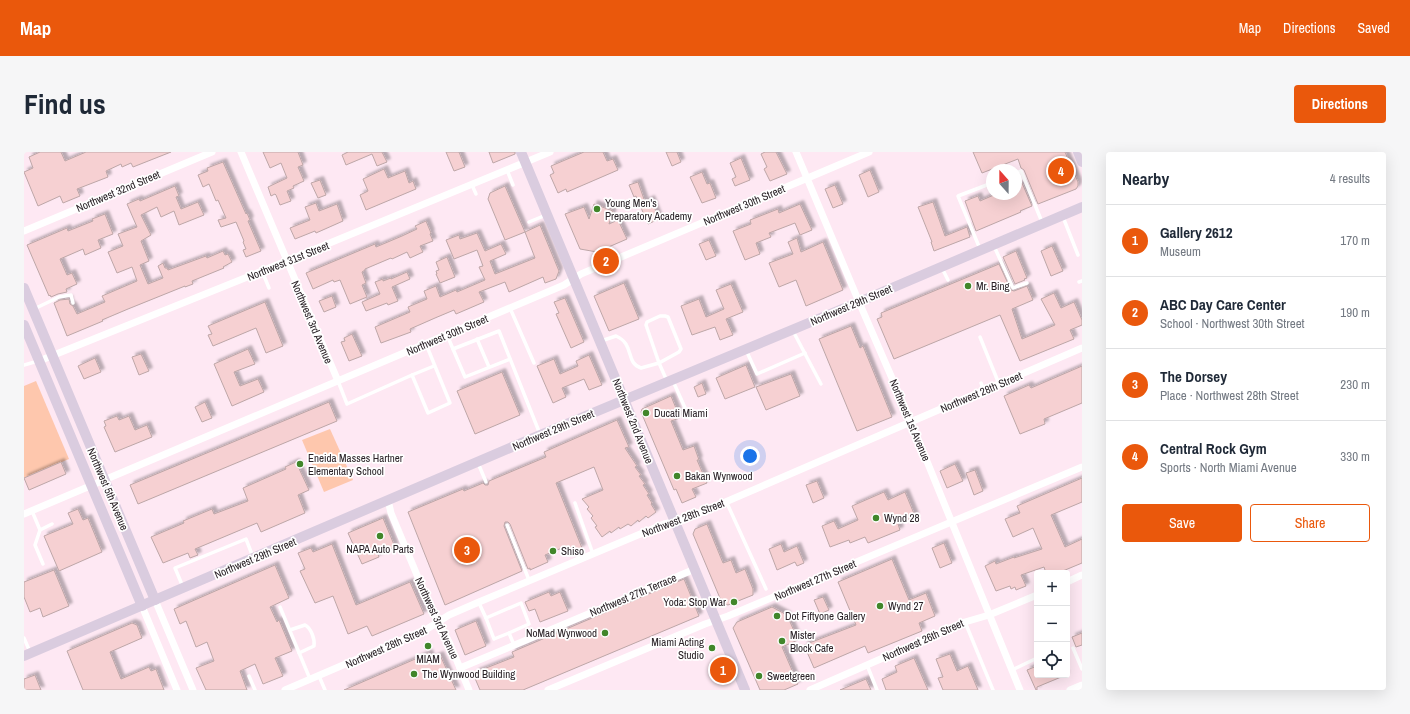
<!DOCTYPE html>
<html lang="en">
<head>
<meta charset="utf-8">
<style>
	:root { --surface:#fff; --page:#f6f6f7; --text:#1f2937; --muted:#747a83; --line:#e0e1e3; --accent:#ea580c }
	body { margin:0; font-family:"Archivo Narrow",sans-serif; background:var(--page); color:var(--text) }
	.controls { position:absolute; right:12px; bottom:12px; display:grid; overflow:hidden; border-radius:4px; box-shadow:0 4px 16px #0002 }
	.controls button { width:36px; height:36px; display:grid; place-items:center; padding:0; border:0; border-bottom:1px solid var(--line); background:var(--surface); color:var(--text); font:20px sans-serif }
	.compass { position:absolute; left:962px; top:12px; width:36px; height:36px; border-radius:50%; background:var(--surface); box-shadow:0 4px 16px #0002; rotate:339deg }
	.you { position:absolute; left:726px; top:304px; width:14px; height:14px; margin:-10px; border:3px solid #fff; border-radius:50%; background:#1a73e8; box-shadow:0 0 0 6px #1a73e833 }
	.badge { display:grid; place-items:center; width:26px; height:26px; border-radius:50%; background:var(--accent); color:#fff; font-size:13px; font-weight:700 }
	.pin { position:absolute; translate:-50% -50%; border:2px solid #fff; box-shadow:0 1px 4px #0006 }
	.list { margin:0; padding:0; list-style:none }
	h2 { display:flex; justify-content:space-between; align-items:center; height:52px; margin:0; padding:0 16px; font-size:17px }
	h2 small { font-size:13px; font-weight:400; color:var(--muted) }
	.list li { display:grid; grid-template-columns:26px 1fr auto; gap:12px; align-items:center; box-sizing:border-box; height:72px; padding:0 16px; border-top:1px solid var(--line) }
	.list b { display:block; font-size:15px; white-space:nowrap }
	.list p { margin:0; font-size:13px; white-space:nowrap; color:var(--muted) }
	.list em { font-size:13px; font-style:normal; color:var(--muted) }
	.actions { display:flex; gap:8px; padding:12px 16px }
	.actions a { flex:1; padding:9px 0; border:1px solid var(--accent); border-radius:4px; text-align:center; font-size:14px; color:var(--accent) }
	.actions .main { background:var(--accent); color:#fff }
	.icon { flex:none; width:22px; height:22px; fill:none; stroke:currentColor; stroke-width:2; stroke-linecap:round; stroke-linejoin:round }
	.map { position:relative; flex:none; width:1058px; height:538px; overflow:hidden; border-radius:4px }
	header { display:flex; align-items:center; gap:24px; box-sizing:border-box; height:56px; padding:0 20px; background:var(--accent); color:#fff }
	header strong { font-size:19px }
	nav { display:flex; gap:22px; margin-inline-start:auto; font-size:14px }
	.intro { display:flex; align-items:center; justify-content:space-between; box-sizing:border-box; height:96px; padding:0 24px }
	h1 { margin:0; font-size:28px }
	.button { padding:10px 18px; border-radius:4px; background:var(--accent); color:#fff; font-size:14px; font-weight:700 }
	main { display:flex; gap:24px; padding:0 24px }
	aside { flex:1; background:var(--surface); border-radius:4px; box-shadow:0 4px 16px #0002 }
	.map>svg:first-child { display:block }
	.green { fill:#fec7ad }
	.building { fill:#f6d0d2; stroke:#bda6a7; filter:url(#shadow) }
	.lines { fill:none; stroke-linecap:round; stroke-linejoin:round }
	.lane { stroke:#fff; stroke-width:3.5 }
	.street { stroke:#fff; stroke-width:7 }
	.secondary { stroke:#daccdf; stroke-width:10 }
	.poi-dot { fill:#41862a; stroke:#fff; stroke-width:1.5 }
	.labels { text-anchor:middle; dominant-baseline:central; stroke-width:3.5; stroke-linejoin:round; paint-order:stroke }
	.street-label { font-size:11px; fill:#292126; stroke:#fff }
	.poi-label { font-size:11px; fill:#292126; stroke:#fff; text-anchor:start }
</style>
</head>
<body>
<header>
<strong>Map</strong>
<nav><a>Map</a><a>Directions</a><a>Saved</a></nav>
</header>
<div class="intro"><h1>Find us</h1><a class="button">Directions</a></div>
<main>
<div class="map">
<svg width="1058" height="538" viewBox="0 0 1058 538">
	<defs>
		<filter id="shadow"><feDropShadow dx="3.5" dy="-3.5" stdDeviation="1" flood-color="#0004"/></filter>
	</defs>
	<rect width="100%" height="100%" fill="#fee8f3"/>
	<g class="green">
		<path d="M12,229L45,307L0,326V234Z"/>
		<path d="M306,277L329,328L300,340L278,288Z"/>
	</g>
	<g class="building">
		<path d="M16,0H37L41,9L62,0H147L109,15L107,11L98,15L97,12L82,19L84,25L53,37L56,44L39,51L36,44L14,54L0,20L9,16L5,5Z"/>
		<path d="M239,0H274L279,13L274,15L280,29L269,34L270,36L263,39L267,49L256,53L252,43L251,42L247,44L244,35L263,26L257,11L246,16Z"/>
		<path d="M324,0H358L363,10L353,14L348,2L322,13L318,3Z"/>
		<path d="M422,0H435L441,15L430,19Z"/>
		<path d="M465,0H491V2L469,11Z"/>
		<path d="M560,0H579L583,9L589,7L594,18L543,40L542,37L534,41L526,23L530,21L527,14Z"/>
		<path d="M642,0H653L657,10L648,14Z"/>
		<path d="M741,0H752L763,22L746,29L740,17L743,15L737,2Z"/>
		<path d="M949,0H1041L1054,30V34L1052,37L1014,52L1000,18L997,16L994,7L958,21Z"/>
		<path d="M717,6L726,28L711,34L708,27L712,25L706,11Z"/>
		<path d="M199,10L222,62L223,61L226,68L224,69L237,99L222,105L219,98L222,97L219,90L220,89L212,70L197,75L194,68L202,66L194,48L192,49L185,32L179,35L174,23L184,19L183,16Z"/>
		<path d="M360,17L364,26L381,19L385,31L389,29L392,37L342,58L336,43L344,39L339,27Z"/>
		<path d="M846,18L855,40L844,45L835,23Z"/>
		<path d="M678,20L683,32L686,31L692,46L678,51L666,25Z"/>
		<path d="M296,28L302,43L294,46L287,31Z"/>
		<path d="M614,30L621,50L627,47L635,67L624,72L612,44L610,45L605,33Z"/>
		<path d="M998,31L1008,54L996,59L997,60L952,79L941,49L954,44L956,49L972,42H992V34Z"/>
		<path d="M811,33L819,52L809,56L801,37Z"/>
		<path d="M151,34L155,44L152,45L157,57L174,50L180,63L155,73L150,59L137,65L133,55L117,63L127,83L117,89L125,109L116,113L124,132L139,126L134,114L139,111L141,116H143L144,118L182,104L183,106L199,99L201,103L204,102L208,110L199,115L200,116L168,129L169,132L161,135V134L104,157L78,168L79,169L43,184L30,151L36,148L45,147L46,152L49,154L53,162L81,150L78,144L113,129L108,115L93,121L84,100L99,94L94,82L113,75L103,52L115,47L116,49Z"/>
		<path d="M481,34L501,80L481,88L464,47L466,41Z"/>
		<path d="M909,50L921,84L943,75L946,85L910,99L907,90H908L894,55Z"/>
		<path d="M292,51L295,59L313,52L319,69L292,81L291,79L271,87L266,76L286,68L281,55Z"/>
		<path d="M570,52L589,59L585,72L594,68L603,87L573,100L556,97L541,62L560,55L565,67Z"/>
		<path d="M776,52L788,78L776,83L771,71L745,81L747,85L732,91L736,102L721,108L709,79L727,72L726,68L754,57L755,61Z"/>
		<path d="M81,62L89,82L74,88L77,96L61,103L59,97L36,107L43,123L48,121L53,132L42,137L43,140L34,142L27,145L26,143L25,144L3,93L43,76L44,79L69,69L68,67Z"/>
		<path d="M402,69L407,81L406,82L409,89L396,94L399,100L386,106L383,100L368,107L367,106L341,117V118L338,120L342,131L338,133L343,145L326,152L316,128L310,130L309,128L289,137L282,121L351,92L352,95L378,84L393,77L391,74Z"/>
		<path d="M516,73L535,119L532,127L521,131L519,125L485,140L481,130L455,140L460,150L432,162L430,158L411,166L386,177L387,180L357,191L351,175L386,160L384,155L403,147L400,139L412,134L416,145L432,138L433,140L461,128L455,115L459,114L453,98L430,107L422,88L435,83L436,87L453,81L461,99L477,92L482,102L466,109L471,122L511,106L501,80Z"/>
		<path d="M773,86L777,100L799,90L819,138L782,154L772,128L755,135L745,111L769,102L764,90Z"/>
		<path d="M685,88L692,104L682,108L675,92Z"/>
		<path d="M1028,94L1039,119L1027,124L1017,99Z"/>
		<path d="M992,99L1003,126L1000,127L1001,128L991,132L979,105Z"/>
		<path d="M423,105L431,125L416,131L412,122H413L412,119L415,118L412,110Z"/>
		<path d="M975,112L987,138L990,139L1003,134L1009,148L988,157L998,187L1031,173L1017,147L1030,141L1037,156L1050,150L1058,168V173L1046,178L1050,187L996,209L976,163L870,207L853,167L858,165L857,161Z"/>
		<path d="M383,120L386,127L368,135L374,149L364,153L363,151L342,159L338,150L356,142L351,130L359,127V129L367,126V127Z"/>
		<path d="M600,131L615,167L585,179L570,144Z"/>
		<path d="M707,132L719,160L702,167L709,183L696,188L691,175L668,183L657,154L675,147L682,165L700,157L692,138Z"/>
		<path d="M308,144L312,155L300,160L295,149Z"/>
		<path d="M541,146L560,190L547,196L532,162L535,161L530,150Z"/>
		<path d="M241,150L259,194L242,201L232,176L189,194L184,183L188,182L184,174Z"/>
		<path d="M827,174L836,196L839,194L868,265L833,279L795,187Z"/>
		<path d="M328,182L338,204L325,209L317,190L321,189L320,186Z"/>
		<path d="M224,197L231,212L210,220L216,234L234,227L240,240L208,254L190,212Z"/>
		<path d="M117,202L125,219L115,223L108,205Z"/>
		<path d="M565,203L578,233L565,238L560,227L538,236L542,245L529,251L513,214L530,207L536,222L554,214L552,209Z"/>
		<path d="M71,206L77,220L60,227L54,214Z"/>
		<path d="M722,213L731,235L701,247L692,226Z"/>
		<path d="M1058,214V251L1020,267L1021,272L996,282L980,244L1005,233L1007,236Z"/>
		<path d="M478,220L496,263L451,282L433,239Z"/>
		<path d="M767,222L776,244L742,258L732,235Z"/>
		<path d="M678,231L682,242L674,245L670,235Z"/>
		<path d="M647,244L656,266L647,269L659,298L670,294L675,308H673L683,331L668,337L672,345L658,351L652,337L650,338L617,260L618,257Z"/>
		<path d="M181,250L188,266L178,270L171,255Z"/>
		<path d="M305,250L313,269L114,352L106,333Z"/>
		<path d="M93,264L95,268L105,264L111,278L123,273L128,285L91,300L80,275L82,274L80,269Z"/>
		<path d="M593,268L605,295L601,296L613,314L611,315L617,323L615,324L621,332L619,333L625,342L623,343L628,351L627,352L632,360L624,366L622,364L615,370L614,368L607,374L604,372L596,377L595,375L587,381L586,379L578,385L571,375L573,374L567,366L569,364L563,357L565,355L558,347L579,338L570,315L532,331L558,396L541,403L538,396L521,403L524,410L506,418V416L504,417L486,372L484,370H481L480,374L498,419L421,453L384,360L439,337L440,339L459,331L461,333H464L465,329L522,305L520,300Z"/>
		<path d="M37,310L42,322L5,338L0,326Z"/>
		<path d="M272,310L285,338L274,343L281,361L237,380L233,371L171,397L174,403L166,406L164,401L139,411L127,385L160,371L159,369L188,357L190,362L224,349L219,336L262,317L261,315Z"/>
		<path d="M931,312L939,329L923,336L916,319Z"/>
		<path d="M951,318L959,339L950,343L942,321Z"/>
		<path d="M1058,326V350L1027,363L1041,395L1058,387V411L1034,421H1022L1020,415L997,423L1002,434L992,438L991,435L987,437L986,434L972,439L961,414L971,409L972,412L990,405V406L1018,397L1009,376L989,385L981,367L996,361L993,354Z"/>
		<path d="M793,329L800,346L789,351L782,333Z"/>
		<path d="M860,340L864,348L881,340L891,364L874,372L876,378L844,391L841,385L826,391L825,388L806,395L798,374L810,369L814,377L834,368L828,354Z"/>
		<path d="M54,357L59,368L64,366L78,400L35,419L20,384L49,372L44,361Z"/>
		<path d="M359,366L371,395L354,402L355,405L338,412L324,381Z"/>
		<path d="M683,372L699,411L707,408L712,421L721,417L729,437V443L704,453L698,451L669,382L671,377Z"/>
		<path d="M920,391L928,411L916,416L908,396Z"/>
		<path d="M308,392L332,453L386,430L400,462L348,484L343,474L324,482L309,444L291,451L276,419L281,417L274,401L287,396L289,400Z"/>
		<path d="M757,392L760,400L773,394L780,411L773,414L771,410L753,418L745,397Z"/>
		<path d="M868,407L885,448L902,441L911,464L895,471L898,479L844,501L841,494L790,516L780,493L832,473L814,430Z"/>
		<path d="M251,413L265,446L246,455L253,470L255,468L268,499L251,506L259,524L239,532L231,512L216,519L223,538H182L172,516L190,509L183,490L172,495L162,469L156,472L150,457Z"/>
		<path d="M30,418L45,454L19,465L16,456L6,460L0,445V430Z"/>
		<path d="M660,427L675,464L499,538H456L450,524L452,520L490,505L488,500Z"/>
		<path d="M525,440L527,444L536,440L544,459L516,470L511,457L505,459L501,450Z"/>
		<path d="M799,445L805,458L796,462L790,448Z"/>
		<path d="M748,455L763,463L774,488L758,495L774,532L760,538H736L709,476L713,470Z"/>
		<path d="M452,469L462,494L441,503L431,478Z"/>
		<path d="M108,471L113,473L118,486L86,500L97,527L125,515L127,519L132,517L140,538H59L43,499Z"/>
		<path d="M1058,481V493L1052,495L1048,485Z"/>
		<path d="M405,501L407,507L416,503L432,538H320Z"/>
		<path d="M926,502L933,519L944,514L954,538H919L914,526L919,525L912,507Z"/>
		<path d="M890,506L904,538H862L858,527L873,520L871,514Z"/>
		<path d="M1013,514V523H1042L1013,535V538H1012L1003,518Z"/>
		<path d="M11,523L17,538H0V527Z"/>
		<path d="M842,527L847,538H816Z"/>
	</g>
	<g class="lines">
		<g class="lane">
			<path d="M483,18L489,33"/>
			<path d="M992,21L997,19L1018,70"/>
			<path d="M448,33L452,42"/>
			<path d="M1039,65L1054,103"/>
			<path d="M505,70L522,63"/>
			<path d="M970,94L989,136L1003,131"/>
			<path d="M956,97L934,44L968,31"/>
			<path d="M918,116L924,128"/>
			<path d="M238,119L245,136"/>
			<path d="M1055,130L1058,129"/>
			<path d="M486,156L510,211"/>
			<path d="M10,157L35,145L47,143L49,151"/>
			<path d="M636,164H641L644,165L657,197L655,200L635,211L622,173L623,170Z"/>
			<path d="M769,179L797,232"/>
			<path d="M423,183L429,197L475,179L516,282"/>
			<path d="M956,185L975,232"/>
			<path d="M453,187L465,215"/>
			<path d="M577,189L592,184C611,192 601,211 617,216L635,211L643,229"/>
			<path d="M429,197L441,225L486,207"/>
			<path d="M722,198L733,222L781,201"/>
			<path d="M0,213L14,209"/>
			<path d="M388,223L410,214"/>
			<path d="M314,229L323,252L388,223L404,261L426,251L402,192"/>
			<path d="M649,229L666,267"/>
			<path d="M957,231L960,238"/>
			<path d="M454,311L462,330"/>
			<path d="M702,349L742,437"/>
			<path d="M551,351L569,402"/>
			<path d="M8,359L16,378L11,393L19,412"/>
			<path d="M483,373L505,428"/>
			<path d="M16,378L28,372"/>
			<path d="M159,435L151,416L222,387L229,405"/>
			<path d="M455,451L462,466L497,451L505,472L485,481L490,493"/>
			<path d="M256,455L286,527"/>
			<path d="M462,466L470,487L485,481"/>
			<path d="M941,470L969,538"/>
			<path d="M266,478L281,473C287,476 291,487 290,494L275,501"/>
			<path d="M0,486L6,500"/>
			<path d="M1049,496L1058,517"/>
			<path d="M843,513L853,538"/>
			<path d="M988,518L1013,506"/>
			<path d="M225,524L231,538"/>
			<path d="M295,524L301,538"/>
		</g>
		<g class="street">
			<path d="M217,0L314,229"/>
			<path d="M772,0L835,150L887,270L996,538"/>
			<path d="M0,79L188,0"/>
			<path d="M15,209L238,119L526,0"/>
			<path d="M364,348L367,361L406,454L426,492L445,538"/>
			<path d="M0,362L540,133L557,122L845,0"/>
			<path d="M1043,430L1058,423"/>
			<path d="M131,448L169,538"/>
			<path d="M118,454L153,538"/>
			<path d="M436,516L671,417"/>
			<path d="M261,538L403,477L425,463L455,450L640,372L662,367L1058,196"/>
			<path d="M524,538L681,472L704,464L1058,315"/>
			<path d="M786,538L941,470L965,463L1013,443"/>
			<path d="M1046,538L1058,533"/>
		</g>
		<g class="secondary">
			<path d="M497,0L721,538"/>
			<path d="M1054,0L1058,10"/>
			<path d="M0,136L131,448"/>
			<path d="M0,173L118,454"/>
			<path d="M0,504L516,283L835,150L1058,55"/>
		</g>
	</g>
	<g class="poi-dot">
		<circle cx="573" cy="57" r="4"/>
		<circle cx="944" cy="134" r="4"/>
		<circle cx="622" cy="261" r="4"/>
		<circle cx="276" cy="312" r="4"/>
		<circle cx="653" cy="324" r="4"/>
		<circle cx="852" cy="366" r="4"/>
		<circle cx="356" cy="384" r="4"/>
		<circle cx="529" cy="399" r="4"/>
		<circle cx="710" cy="450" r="4"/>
		<circle cx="856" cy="454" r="4"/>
		<circle cx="753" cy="464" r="4"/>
		<circle cx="581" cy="481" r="4"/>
		<circle cx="758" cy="489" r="4"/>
		<circle cx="404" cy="494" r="4"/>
		<circle cx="688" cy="496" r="4"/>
		<circle cx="390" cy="522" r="4"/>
		<circle cx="735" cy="524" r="4"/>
	</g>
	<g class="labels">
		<g class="street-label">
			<text transform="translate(94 39) rotate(-23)">Northwest 32nd Street</text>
			<text transform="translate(720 53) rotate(-23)">Northwest 30th Street</text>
			<text transform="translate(264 109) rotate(-22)">Northwest 31st Street</text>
			<text transform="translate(827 153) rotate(-23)">Northwest 29th Street</text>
			<text transform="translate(288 170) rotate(67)">Northwest 3rd Avenue</text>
			<text transform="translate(423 183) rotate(-23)">Northwest 30th Street</text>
			<text transform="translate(957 240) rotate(-23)">Northwest 28th Street</text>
			<text transform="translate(886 268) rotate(67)">Northwest 1st Avenue</text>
			<text transform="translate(609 269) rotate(68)">Northwest 2nd Avenue</text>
			<text transform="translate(529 278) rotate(-23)">Northwest 29th Street</text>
			<text transform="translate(84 337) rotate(67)">Northwest 5th Avenue</text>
			<text transform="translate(659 366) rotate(-21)">Northwest 28th Street</text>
			<text transform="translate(231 406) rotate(-23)">Northwest 29th Street</text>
			<text transform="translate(791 428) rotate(-23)">Northwest 27th Street</text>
			<text transform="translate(609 443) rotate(-23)">Northwest 27th Terrace</text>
			<text transform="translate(413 466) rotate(65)">Northwest 3rd Avenue</text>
			<text transform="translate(899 488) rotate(-24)">Northwest 26th Street</text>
			<text transform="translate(362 495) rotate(-24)">Northwest 28th Street</text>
		</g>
		<g class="poi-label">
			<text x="581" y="51">Young Men's<tspan x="581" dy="13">Preparatory Academy</tspan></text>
			<text x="952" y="134">Mr. Bing</text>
			<text x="630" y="261">Ducati Miami</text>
			<text x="284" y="306">Eneida Masses Hartner<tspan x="284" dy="13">Elementary School</tspan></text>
			<text x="661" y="324">Bakan Wynwood</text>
			<text x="860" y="366">Wynd 28</text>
			<text x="356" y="397" text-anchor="middle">NAPA Auto Parts</text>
			<text x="537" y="399">Shiso</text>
			<text x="702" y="450" text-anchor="end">Yoda: Stop War</text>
			<text x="864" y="454">Wynd 27</text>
			<text x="761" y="464">Dot Fiftyone Gallery</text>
			<text x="573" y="481" text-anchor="end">NoMad Wynwood</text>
			<text x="766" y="483">Mister<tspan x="766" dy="13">Block Cafe</tspan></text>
			<text x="680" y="490" text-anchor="end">Miami Acting<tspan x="680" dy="13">Studio</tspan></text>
			<text x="404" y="507" text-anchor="middle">MIAM</text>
			<text x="398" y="522">The Wynwood Building</text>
			<text x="743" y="524">Sweetgreen</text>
		</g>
	</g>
</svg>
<div class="controls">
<button>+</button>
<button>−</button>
<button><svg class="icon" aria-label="locate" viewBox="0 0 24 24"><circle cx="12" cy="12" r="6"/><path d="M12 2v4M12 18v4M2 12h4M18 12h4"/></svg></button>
</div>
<svg class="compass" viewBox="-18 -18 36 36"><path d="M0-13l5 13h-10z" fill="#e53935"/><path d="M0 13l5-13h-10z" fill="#747a83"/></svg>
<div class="you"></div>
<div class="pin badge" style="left:699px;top:518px">1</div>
<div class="pin badge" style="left:582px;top:109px">2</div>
<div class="pin badge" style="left:443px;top:398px">3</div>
<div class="pin badge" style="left:1037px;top:19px">4</div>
</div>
<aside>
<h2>Nearby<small>4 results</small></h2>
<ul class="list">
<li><span class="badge">1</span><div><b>Gallery 2612</b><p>Museum</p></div><em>170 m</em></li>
<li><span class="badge">2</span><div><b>ABC Day Care Center</b><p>School · Northwest 30th Street</p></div><em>190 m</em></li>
<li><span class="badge">3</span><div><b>The Dorsey</b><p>Place · Northwest 28th Street</p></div><em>230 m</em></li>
<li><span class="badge">4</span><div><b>Central Rock Gym</b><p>Sports · North Miami Avenue</p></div><em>330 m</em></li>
</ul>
<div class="actions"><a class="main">Save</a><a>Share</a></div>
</aside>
</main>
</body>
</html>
